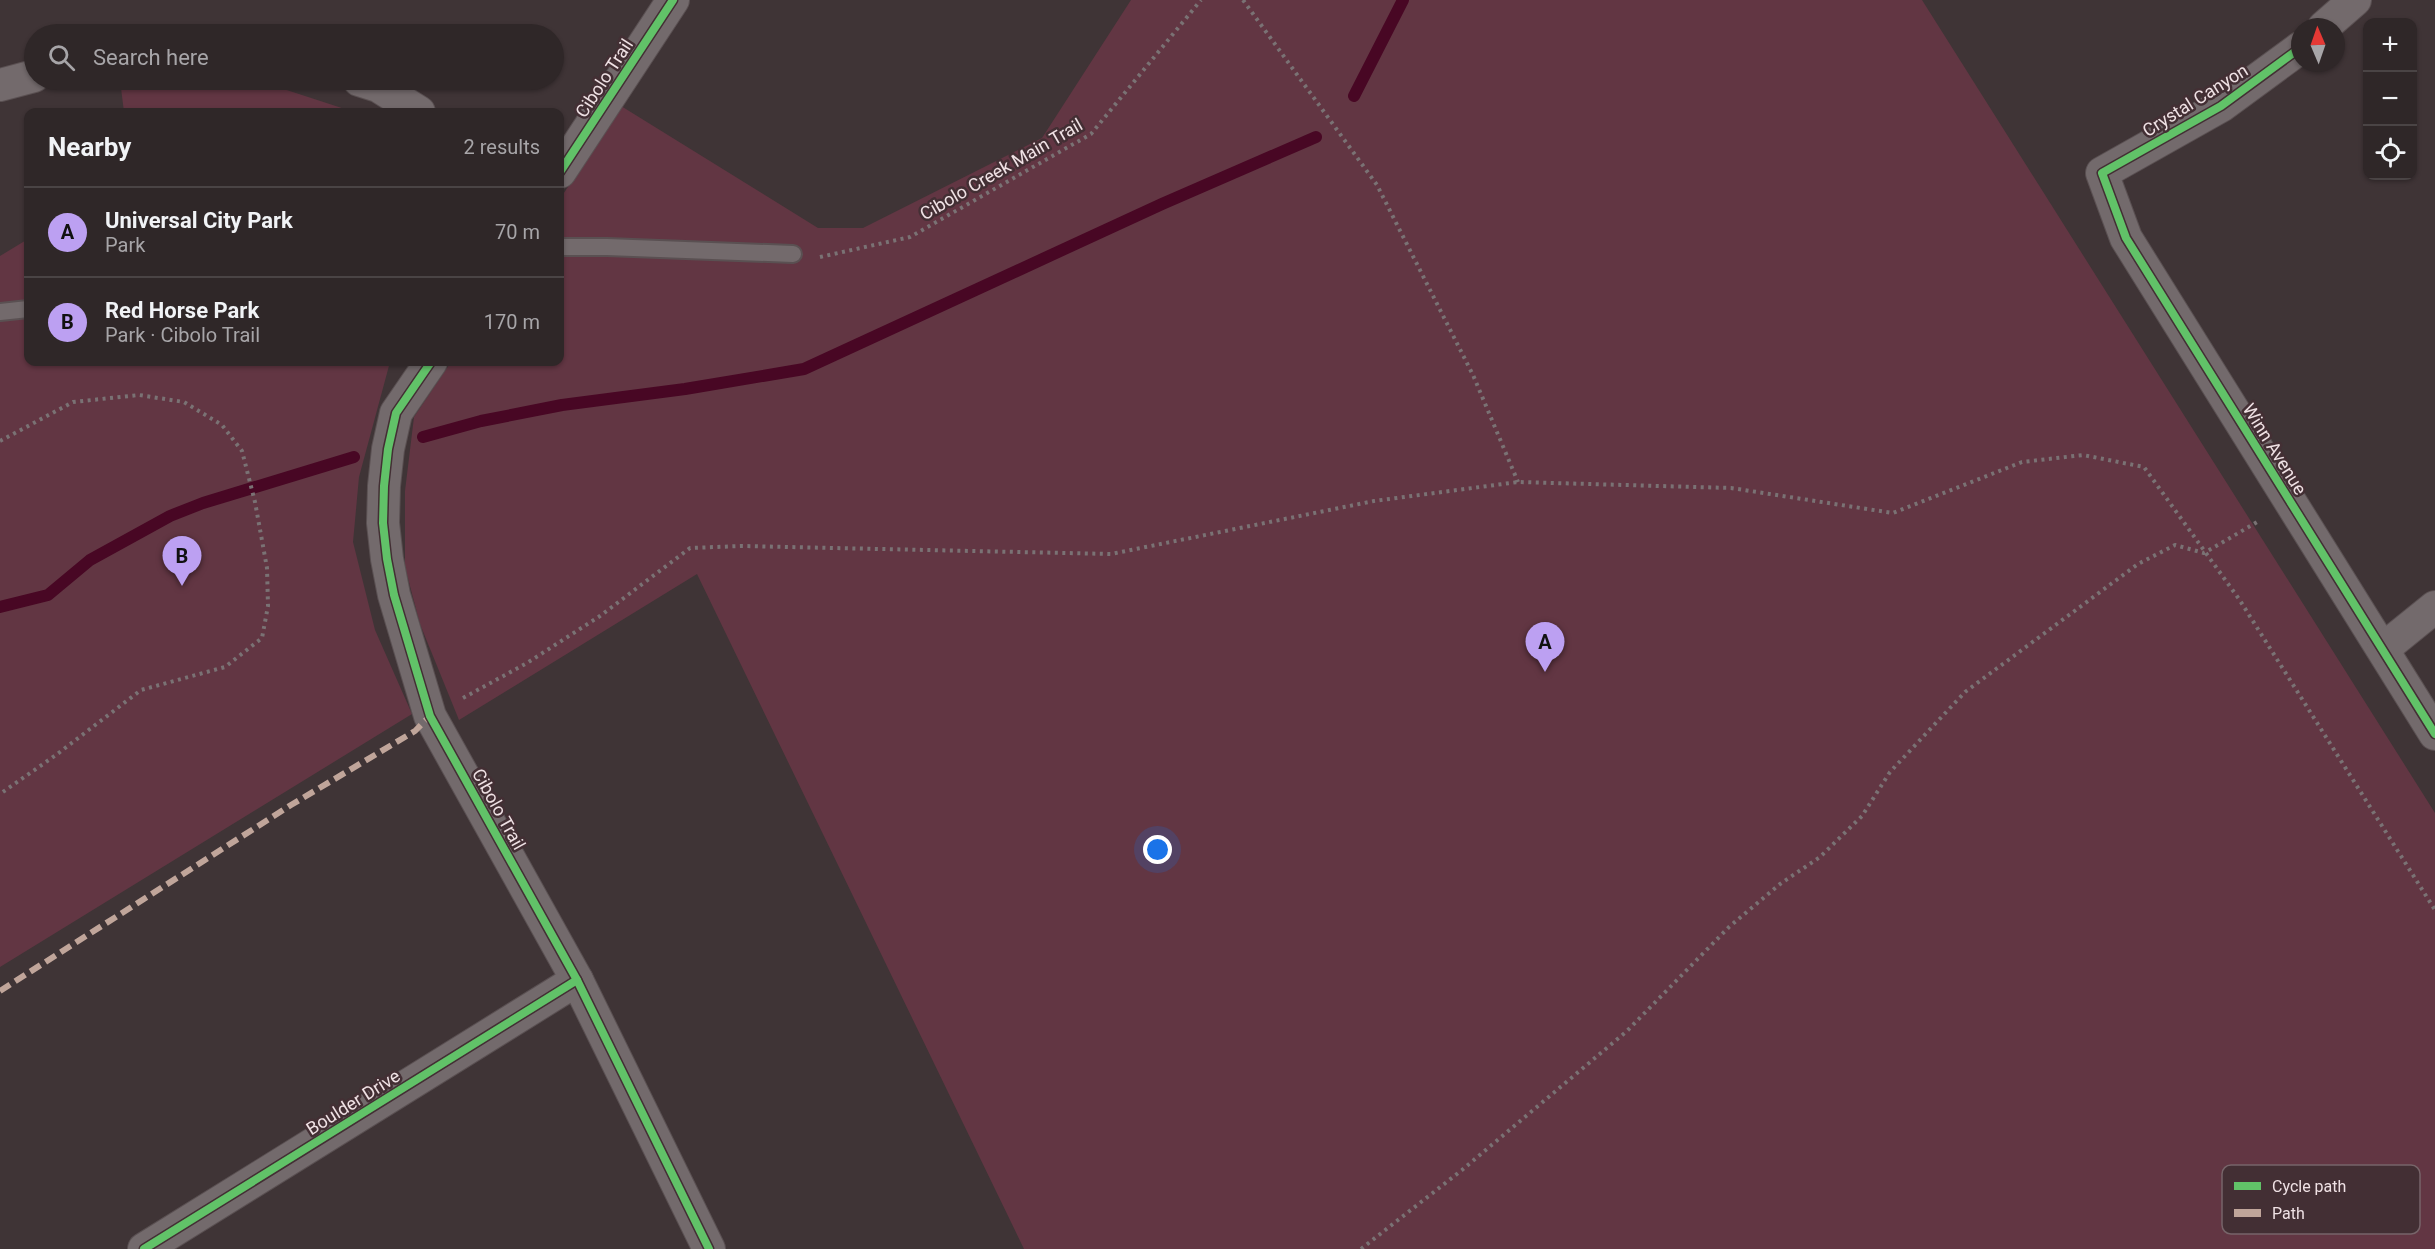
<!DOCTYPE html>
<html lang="en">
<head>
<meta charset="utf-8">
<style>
	:root { --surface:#2f2728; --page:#372f30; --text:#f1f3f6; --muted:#a7a5a8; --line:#4a4445; --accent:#bca0f2 }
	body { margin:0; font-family:Roboto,sans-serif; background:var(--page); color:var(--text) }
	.controls { position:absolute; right:18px; top:18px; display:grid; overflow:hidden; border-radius:12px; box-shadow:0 2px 4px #0004 }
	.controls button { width:54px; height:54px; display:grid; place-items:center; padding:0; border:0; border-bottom:2px solid var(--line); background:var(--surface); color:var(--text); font:30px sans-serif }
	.compass { position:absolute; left:2291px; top:18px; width:54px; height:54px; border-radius:50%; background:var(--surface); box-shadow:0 2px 4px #0004; rotate:358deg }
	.you { position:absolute; left:1158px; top:850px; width:21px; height:21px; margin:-15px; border:4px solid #fff; border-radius:50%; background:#1a73e8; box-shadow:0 0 0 9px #1a73e833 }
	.badge { display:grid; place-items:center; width:39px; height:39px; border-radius:50%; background:var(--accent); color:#111; font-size:20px; font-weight:700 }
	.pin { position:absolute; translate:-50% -50px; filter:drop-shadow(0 2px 3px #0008) }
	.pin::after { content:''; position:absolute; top:32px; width:21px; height:18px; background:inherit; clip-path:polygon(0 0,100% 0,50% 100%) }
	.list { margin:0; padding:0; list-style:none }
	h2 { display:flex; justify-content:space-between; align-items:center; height:78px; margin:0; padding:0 24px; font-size:26px }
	h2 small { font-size:20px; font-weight:400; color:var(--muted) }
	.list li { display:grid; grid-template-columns:39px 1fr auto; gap:18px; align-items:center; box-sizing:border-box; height:90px; padding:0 24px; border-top:2px solid var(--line) }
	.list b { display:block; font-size:22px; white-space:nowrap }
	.list p { margin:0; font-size:20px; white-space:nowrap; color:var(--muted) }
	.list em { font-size:20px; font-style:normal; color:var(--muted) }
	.icon { flex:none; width:33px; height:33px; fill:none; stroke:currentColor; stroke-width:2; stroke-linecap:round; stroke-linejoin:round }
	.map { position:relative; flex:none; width:2435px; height:1249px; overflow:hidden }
	.search { position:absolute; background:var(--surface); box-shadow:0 2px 4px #0004; left:24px; top:24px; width:540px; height:66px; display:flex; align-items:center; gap:15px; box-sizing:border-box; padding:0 21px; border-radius:33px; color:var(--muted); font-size:22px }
	.panel { position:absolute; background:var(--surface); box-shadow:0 2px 4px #0004; left:24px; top:108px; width:540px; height:258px; border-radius:12px }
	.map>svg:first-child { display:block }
	.green { fill:#623643 }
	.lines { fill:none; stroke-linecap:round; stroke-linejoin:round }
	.stream { stroke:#480724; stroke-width:12 }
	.lane-casing { stroke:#5a5052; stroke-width:20 }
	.street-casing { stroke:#5a5052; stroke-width:34 }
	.path { stroke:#7a7274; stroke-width:4; stroke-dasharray:3 4.5; stroke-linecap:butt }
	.lane { stroke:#736a6c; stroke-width:16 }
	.street { stroke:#736a6c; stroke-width:32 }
	.quiet { stroke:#c0a59a; stroke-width:6; stroke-dasharray:12 6; stroke-linecap:butt }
	.cycleway-casing { stroke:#432f34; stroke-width:11 }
	.cycleway { stroke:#61c268; stroke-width:8 }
	.labels { text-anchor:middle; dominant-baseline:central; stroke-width:5; stroke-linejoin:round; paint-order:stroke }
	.street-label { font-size:18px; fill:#efe1e4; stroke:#432f34 }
	.key { fill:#432f34; stroke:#776469; stroke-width:1.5 }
	.key-label { font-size:16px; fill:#efe1e4 }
</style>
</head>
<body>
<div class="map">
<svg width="2435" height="1249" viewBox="0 0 2435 1249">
	<rect width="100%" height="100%" fill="#3f3436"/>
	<g class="green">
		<path d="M1131,0H1922L2435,813V1249H1024L697,574L459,720L420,624L405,567V491L414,417L451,362H560V199L621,106L818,228H863L1042,138Z"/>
		<path d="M162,80H256L354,112H124L121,88Z"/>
		<path d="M28,239V362H390L359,477L353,542L375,630L412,714L0,967V256Z"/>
	</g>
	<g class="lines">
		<g class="stream">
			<path d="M1354,96L1403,0"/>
			<path d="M423,437L481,421L562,405L685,389L804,369L1162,204L1316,137"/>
			<path d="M0,607L48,595L90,560L170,516L203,503L354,457"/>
		</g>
		<defs>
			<g id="lane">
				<path d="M560,247H607L793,254"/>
				<path d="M0,312L28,309"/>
			</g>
			<g id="street">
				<path d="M2324,27L2355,0"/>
				<path d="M2300,48L2221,106L2102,173L2126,238L2435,734"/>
				<path d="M359,80L378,86L419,112"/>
				<path d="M0,85L34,76"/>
				<path d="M560,172L673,0"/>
				<path d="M431,362L396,413L388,449L384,486L383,523L387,559L394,595L430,716L577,980L709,1249"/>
				<path d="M2383,649L2435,607"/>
				<path d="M144,1249L577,980"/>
			</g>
		</defs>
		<use href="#lane" class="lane-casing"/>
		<use href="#street" class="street-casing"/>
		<g class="path">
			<path d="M1243,0L1377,185L1473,375L1518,482"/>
			<path d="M820,257L910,237L1091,134L1201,0"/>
			<path d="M0,441L73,402L139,395L184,402L222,425L242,451L255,502L267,568L268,606L262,638L225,667L141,690L56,755L0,794"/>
			<path d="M463,698L527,663L600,616L690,548L742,546L1111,554L1374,501L1518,482L1731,488L1893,513L2022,462L2083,455L2144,467L2239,599L2435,910"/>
			<path d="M1361,1249L1462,1170L1627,1031L1729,927L1780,884L1820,857L1862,816L1890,772L1965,692L2138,564L2175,545L2204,553L2259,521"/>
		</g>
		<use href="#lane" class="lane"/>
		<use href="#street" class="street"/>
		<path class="quiet" d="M0,991L291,805L415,731L430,716"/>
		<defs>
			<g id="cycleway">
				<path d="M2300,48L2221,106L2102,173L2126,238L2435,734"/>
				<path d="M560,172L673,0"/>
				<path d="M431,362L396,413L388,449L384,486L383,523L387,559L394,595L430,716L577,980L709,1249"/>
				<path d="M144,1249L577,980"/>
			</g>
		</defs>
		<use href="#cycleway" class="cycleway-casing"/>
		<use href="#cycleway" class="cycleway"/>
	</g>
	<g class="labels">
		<g class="street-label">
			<text transform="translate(604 78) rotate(-57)">Cibolo Trail</text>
			<text transform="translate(2195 100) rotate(-32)">Crystal Canyon</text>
			<text transform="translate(1001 169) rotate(-30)">Cibolo Creek Main Trail</text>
			<text transform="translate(2275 449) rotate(58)">Winn Avenue</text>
			<text transform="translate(499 809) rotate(61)">Cibolo Trail</text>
			<text transform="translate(353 1102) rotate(-32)">Boulder Drive</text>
		</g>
	</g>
	<rect x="2222" y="1165" width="198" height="69" rx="9" class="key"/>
	<rect x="2234" y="1182" width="27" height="8" fill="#61c268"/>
	<rect x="2234" y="1209" width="27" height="8" fill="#c0a59a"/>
	<g class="key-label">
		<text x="2272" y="1192">Cycle path</text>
		<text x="2272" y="1219">Path</text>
	</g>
</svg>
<div class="controls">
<button>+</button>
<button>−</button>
<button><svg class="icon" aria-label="locate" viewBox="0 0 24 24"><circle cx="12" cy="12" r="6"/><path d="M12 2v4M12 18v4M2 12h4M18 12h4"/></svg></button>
</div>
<svg class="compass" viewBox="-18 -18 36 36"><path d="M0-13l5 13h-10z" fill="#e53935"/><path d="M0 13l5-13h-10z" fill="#a7a5a8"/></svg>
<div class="you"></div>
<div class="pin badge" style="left:1545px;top:672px">A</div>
<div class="pin badge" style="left:182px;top:586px">B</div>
<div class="search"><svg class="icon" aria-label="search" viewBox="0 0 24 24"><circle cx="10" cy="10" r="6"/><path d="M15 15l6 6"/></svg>Search here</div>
<section class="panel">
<h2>Nearby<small>2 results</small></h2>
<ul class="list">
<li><span class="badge">A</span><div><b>Universal City Park</b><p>Park</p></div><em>70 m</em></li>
<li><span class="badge">B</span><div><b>Red Horse Park</b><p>Park · Cibolo Trail</p></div><em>170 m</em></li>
</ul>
</section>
</div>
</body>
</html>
